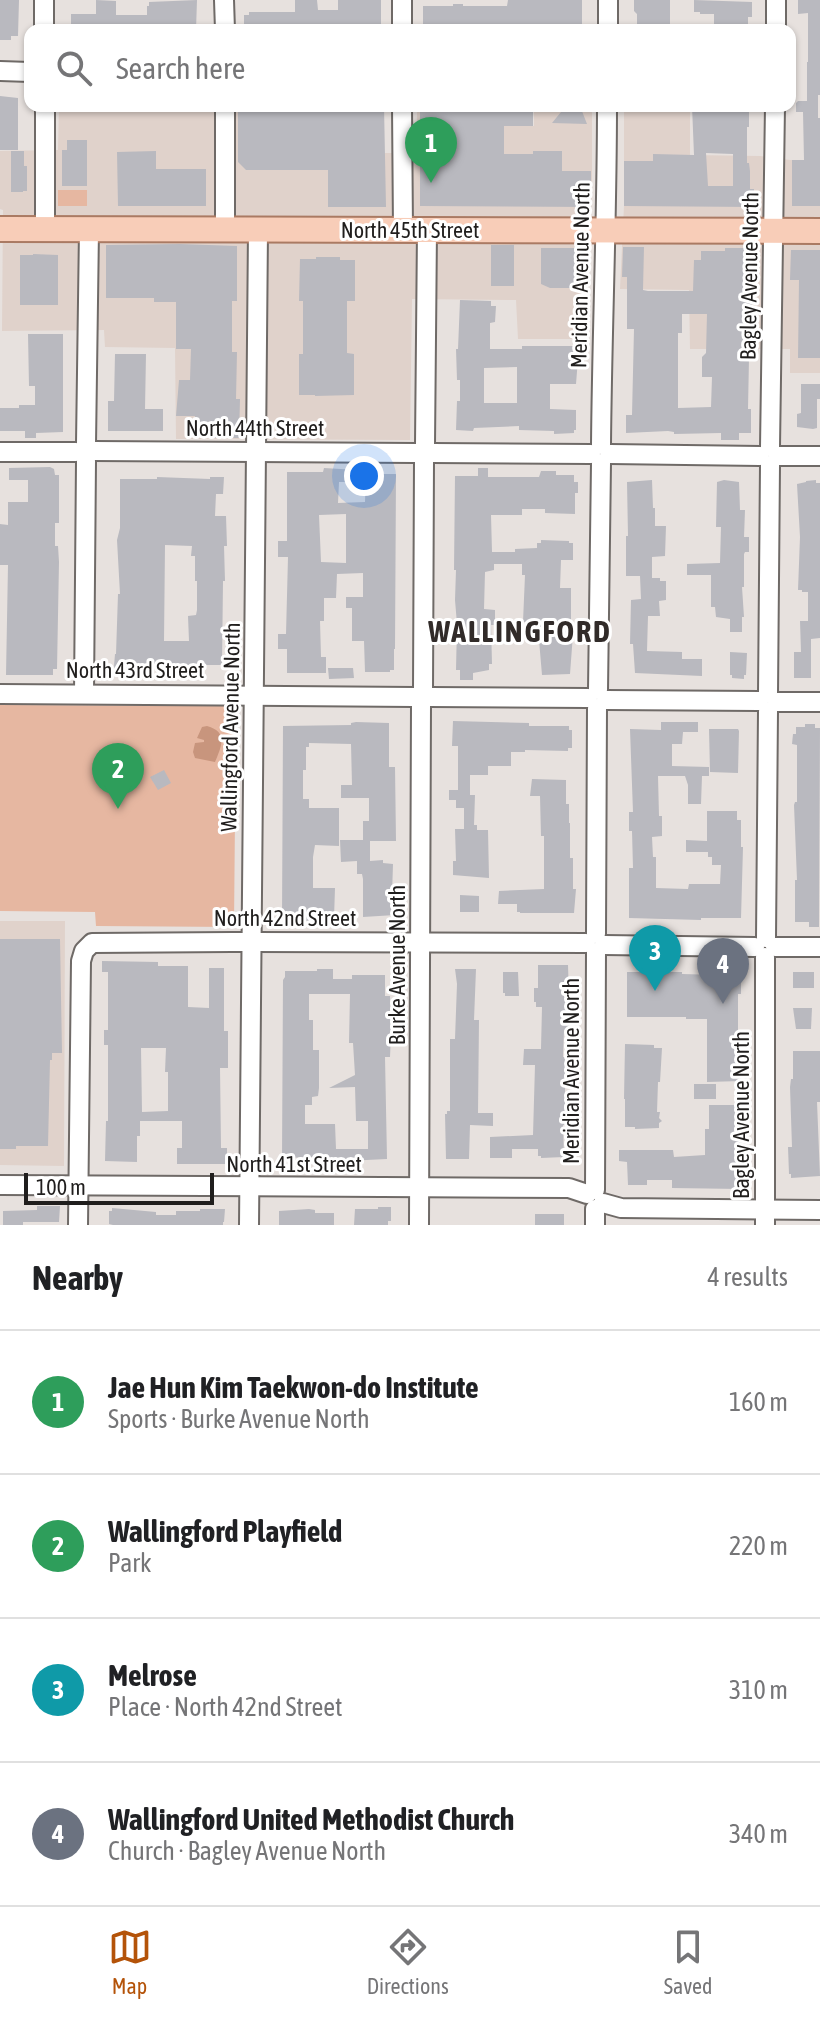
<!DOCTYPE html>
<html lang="en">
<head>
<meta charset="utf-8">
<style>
	:root { --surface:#fff; --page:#f6f6f6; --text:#202124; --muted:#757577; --line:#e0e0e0; --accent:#b45309 }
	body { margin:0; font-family:"Asap Condensed",sans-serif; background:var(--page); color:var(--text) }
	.scale { position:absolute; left:24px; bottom:20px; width:190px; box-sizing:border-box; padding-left:8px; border:4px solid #201e1d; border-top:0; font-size:22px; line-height:28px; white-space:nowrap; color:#201e1d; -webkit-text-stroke:6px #fff; paint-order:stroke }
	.you { position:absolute; left:364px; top:476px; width:28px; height:28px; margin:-20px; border:6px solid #fff; border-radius:50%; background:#1a73e8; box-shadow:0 0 0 12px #1a73e833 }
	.badge { display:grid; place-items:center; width:52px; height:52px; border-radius:50%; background:var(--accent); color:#fff; font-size:26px; font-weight:700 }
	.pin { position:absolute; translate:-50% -66px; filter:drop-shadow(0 2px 4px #0008) }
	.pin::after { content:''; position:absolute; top:42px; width:28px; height:24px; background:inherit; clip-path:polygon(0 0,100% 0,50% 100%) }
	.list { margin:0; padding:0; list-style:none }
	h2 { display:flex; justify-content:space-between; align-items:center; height:104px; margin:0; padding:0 32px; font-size:34px }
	h2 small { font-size:26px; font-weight:400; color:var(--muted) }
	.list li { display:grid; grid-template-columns:52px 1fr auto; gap:24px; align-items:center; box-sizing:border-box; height:144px; padding:0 32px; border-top:2px solid var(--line) }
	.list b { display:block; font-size:30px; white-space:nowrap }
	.list p { margin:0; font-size:26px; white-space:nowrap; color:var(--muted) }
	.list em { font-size:26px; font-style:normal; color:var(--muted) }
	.icon { flex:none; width:44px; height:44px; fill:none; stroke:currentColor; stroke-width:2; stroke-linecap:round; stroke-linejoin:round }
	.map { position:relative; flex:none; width:820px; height:1225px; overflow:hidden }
	.search { position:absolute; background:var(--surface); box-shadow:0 2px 6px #0004; left:24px; right:24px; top:24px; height:88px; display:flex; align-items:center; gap:20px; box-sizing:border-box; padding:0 28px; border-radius:16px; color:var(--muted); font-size:30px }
	.sheet { height:680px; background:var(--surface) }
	nav { display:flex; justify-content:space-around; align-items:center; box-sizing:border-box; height:112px; border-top:2px solid var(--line); background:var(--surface); font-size:22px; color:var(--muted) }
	nav a { display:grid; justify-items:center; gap:4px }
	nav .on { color:var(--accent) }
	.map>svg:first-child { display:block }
	.built { fill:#e0d2cb }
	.green { fill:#e6b7a1 }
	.water { fill:#c8957d }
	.building { fill:#b9b9bf; fill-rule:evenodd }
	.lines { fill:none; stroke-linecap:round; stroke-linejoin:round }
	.minor-casing { stroke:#6f6a67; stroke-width:22 }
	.major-casing { stroke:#aa7a63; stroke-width:28 }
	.minor { stroke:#fff; stroke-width:18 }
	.major { stroke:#f8cdb8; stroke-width:24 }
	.labels { text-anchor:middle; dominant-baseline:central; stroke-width:6; stroke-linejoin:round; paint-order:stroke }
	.street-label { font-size:22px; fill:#201e1d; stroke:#fff }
	.district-label { font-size:30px; font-weight:bold; letter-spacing:2px; fill:#312b29; stroke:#fff }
</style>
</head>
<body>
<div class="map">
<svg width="820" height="1225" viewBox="0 0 820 1225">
	<rect width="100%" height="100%" fill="#e7e1de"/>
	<g class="built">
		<path d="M59,106H355V153H417V106H507V126H534V106H592V202L587,245V339H518L516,300L412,299L410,440L176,439L175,348L105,347L104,330L2,331L3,210L0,209V151L58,150Z"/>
		<path d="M624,106H690V155L760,156L790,160H820V373H790V349H690L689,290L620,289L624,206Z"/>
		<path d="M0,921H65L64,1166L0,1165Z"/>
	</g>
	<g class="green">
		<rect x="58" y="190" width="29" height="16"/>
		<path d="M0,705L236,706L234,927L96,926L95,912L0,911Z"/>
	</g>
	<path class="water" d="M207,726C229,732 221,747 215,762L195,758L193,752L195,743L204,742V740L197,738L202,727Z"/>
	<g class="building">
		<path d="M0,0H19L18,36H11V40H0Z"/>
		<path d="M96,0L116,1V15H147V6H149V2L197,0L196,30H71V14H96Z"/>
		<path d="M295,0H317L318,10H338V0H381V30H244V15H249V12H295Z"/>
		<path d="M508,0H582V30H423V6H453V4H463V6H507Z"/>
		<path d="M634,0H670V30H637V14L634,11Z"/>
		<path d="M694,0L752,2V17H748V30H714V14H700V12H694Z"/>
		<path d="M798,0H820V95H818V118H820V206H792V160H804L803,112H796V103L798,101H807V62H808V13L798,14Z"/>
		<path d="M0,96L18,98V150H0Z"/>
		<path d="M238,106H384L386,207H328V170H246L238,162Z"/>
		<path d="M420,106H533V126H504V154H533V151H562V171H591V207L420,206Z"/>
		<path d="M561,106H580L587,124L552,123L561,112Z"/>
		<path d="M692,106L749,107V127H747V163H749L750,171V189H754V207L624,206V161H653V154L694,155ZM706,153L733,154V186H708Z"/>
		<path d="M67,140H87V186H62V150H67Z"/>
		<path d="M11,151H24V166H27V191H23V192H11Z"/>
		<path d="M156,151V169H206V206H118L117,152Z"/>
		<path d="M180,244L237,246V301H232V352H237L236,399H240L239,438H205V435H202V425H195V416H176L179,380H190L191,349H176V302H154V298H106V245Z"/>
		<rect x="491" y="245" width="23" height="41"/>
		<path d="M623,247H644L643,290L648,291H693L694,260H701V251H725V248H755V292H752V306H746L745,353L749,358L748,409H751V433H739V440H721V433L674,434V432L668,431L626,433V415H632L634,329H627V277H622ZM682,314H707L706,353L702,357V377H712L711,407L678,408V333H682Z"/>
		<path d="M541,248H582V283L576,288H550L541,284Z"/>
		<path d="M791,250H820V358H798L799,280H790Z"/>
		<path d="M33,254L58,255V305H20V255H33Z"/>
		<path d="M316,257H340V260H355V301H347V353L354,354V395L315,396V395H299V354H303V301H299L300,259H316Z"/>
		<path d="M460,300L491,301V306H496L495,322L490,323V349H522V346H579L576,384H550V409L576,410V430H574V433L554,434V431L519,430V426L474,428L473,431L456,430L457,401H460V380H457L456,349H458ZM517,367V403H484V368Z"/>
		<path d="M28,334H63V432L36,433V438H25V431H0V408H19V405H35V386H29Z"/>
		<path d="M115,354H146L145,409H163V431H108V401H114Z"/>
		<path d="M801,384H820V399H817V428L813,429L797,427V414L801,413Z"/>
		<path d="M50,467L54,469L55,475H59V523H55V546H58L59,562L57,669H53V675H6L8,565H0V524L8,525V502H28V480H9V468Z"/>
		<path d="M324,468L357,470V482H339L338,503L365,502L366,474H396L395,649H394V670H390V672H365L364,641H352V608H346V597H363V573L337,574L336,598H324V621H320L321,657H326V673H287V649H278V634H286L288,557H278V541H287V472H323ZM346,514V563L321,562L319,515Z"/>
		<path d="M478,468H488V477H539L541,471H556V475H574V482H578V493H575V514L545,513V509H522V515H491L492,552H515V549L537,548V543H541V540L569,541V543H573V560H561L560,588H571V634H573L570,674L542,675L539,640H526L525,622H523L525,575H522V564H494V570L485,572L484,609L495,610V625H491L492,664H489V670L473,673V680H460V670H456L457,624L455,600L456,570H454L455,476H478Z"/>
		<path d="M157,477L210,479V477H224L223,494H216L215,516H226L227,546H224L225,581H223L222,665H146V672L120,673L115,672L114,666L115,654H116L118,594H120L117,540L120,528V479H157ZM165,545L192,546L191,556H195V581H197V610L196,615L188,616L189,641H164Z"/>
		<path d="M652,480L653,508H655V526H666L665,556L652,557V578H660V581H666V600L659,601L660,616H648L647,651L682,652V659H702V676L635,673L633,644H630L631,600L641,599L640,576H626V536H628L627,482Z"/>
		<path d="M724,480L739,482L740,510H745L744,537H749V552H745L744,554V587H742L744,617H742V632H730V619L716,617L715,607H711V575H687V564L720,563L721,527H716L717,482Z"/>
		<path d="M816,480V483H820V638L811,639V678H794V652H801L800,621H808V592H802V590H798L800,537L797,484L806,482V481Z"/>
		<path d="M730,652L747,653L746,675H744V679L732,678V675H730Z"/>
		<path d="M328,668H353L354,678L329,679Z"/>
		<path d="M453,721L529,723V726H569V730H572V748H568V751L525,750V752H511V766H488V775H470V795H475L474,825H477V830H488L489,878L453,875V861H456L455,829H464V808H456V800H449V790H458V746H452Z"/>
		<path d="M356,722L389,723V767H395L396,841H370V861L383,860V863L393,864L392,895L395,896V915L363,917V879L362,874H357V861L341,862L340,840H363V821H369V798H341V785H352L351,744L309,743V747H306V770H303V799H309V808H339V846L315,845L313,857V888H335L334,918H319V925H307V921L282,920L283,726L351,725V723Z"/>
		<path d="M661,722H698V732H683L682,744H672V766L709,767V776H702L701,804H688V785L685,776H658L659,816H662V836L652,837L653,857H656V888L688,889L689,884H720L721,865H712V857H708V852H686V840L707,841V811H737V820H741V847H743L741,918H701V920L629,918V868H633L632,831H629V812H633L630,729L661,730Z"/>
		<path d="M805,724H815V728H820L819,927H809V922H795V880H797L794,805L795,802H797V745L792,744L793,734H796V727H805Z"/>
		<path d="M709,729H738L739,731L738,773L710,772Z"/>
		<path d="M164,770L171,783L158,790L150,777Z"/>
		<path d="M532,779L566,780V804H569V823H570V858H573V889H576L574,913H520V912H517V904H498L499,891L544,889V836H541L540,796H530Z"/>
		<path d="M460,895L479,896V912H460Z"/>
		<path d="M0,939H60L62,1053H52V1060H50L48,1146H16V1149H0Z"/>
		<path d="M102,961L158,962V966H188V1007L209,1008V968H224V1031H228V1068H220L221,1148H227V1164H177V1148H182V1121H140V1136H137V1162L105,1161L106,1121H108V1045H104V1030H108V972H102ZM141,1048H166L165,1072H168V1111L142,1112Z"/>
		<path d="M538,965H568L570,1030H564L563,1057H570V1075H565V1110H567V1125H563L564,1157L541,1158V1156H538V1149H512V1158H490V1137L533,1135L535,1065H523L524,1049H541L542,1007H536V1002H534V988H538Z"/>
		<path d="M317,969H333V979H352V975H385V996H390L391,1034L390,1057H385L387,1159L326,1162V1158L319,1157L282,1158L283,980L285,977V971H317ZM309,994H350L349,1043H353L355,1075L329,1088L355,1087L356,1121H368V1149H336L335,1124H305V1105H312V1097L318,1096L319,1088V1050H313V1020H309Z"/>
		<path d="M455,969H476L474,1020H479L478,1113H493V1126L470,1125L469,1159H446L445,1114H447V1111H450V1039H455L457,984Z"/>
		<path d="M726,971L735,976H741V994H738V1039H742L741,1081L707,1082V1019H686V1017H627V972H682V974L718,975Z"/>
		<path d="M503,972H518L519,996H505V993H503Z"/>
		<rect x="793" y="972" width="21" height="16"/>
		<path d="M793,1008H812L811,1029H796Z"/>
		<path d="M625,1044L654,1045V1048H662L660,1082H658L657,1112H660L659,1118L662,1121L659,1123V1128L635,1129V1127H625V1099H624Z"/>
		<path d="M793,1051H820V1102H817L820,1176L791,1178V1174H789L788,1147H792L790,1087L791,1079H793Z"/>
		<rect x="694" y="1084" width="22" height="15"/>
		<path d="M709,1105H743L742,1137H740L741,1189L672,1188V1180H647V1185H628L627,1162L619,1161V1150H673L674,1157L705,1155V1129H709Z"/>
		<path d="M37,1206H60L59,1222H23V1225H3V1211L37,1210Z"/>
		<path d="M378,1207H391V1221H388V1225H354L355,1209H378Z"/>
		<path d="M112,1208L156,1212V1215H176V1211H200V1209H225L224,1222H223V1225H113L109,1224V1211H112Z"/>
		<path d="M309,1209L315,1210V1213H334V1225H279V1211Z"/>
		<rect x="535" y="1214" width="29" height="11"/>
	</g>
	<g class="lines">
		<defs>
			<g id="minor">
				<path d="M44,0V30"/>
				<path d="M224,0L225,30"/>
				<path d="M402,0V30"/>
				<path d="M608,30V0"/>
				<path d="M776,30V0"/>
				<path d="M0,71L30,72"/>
				<path d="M402,106L403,230"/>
				<path d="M45,229V106"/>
				<path d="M225,230V106"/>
				<path d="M86,444L89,230"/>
				<path d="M425,445L427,230"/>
				<path d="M601,445C602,332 607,219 607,106"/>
				<path d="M770,447L775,106"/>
				<path d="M93,451L416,453"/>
				<path d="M0,452H76"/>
				<path d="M432,453L591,454"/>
				<path d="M610,454L760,456"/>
				<path d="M778,456H820"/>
				<path d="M423,690L424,461"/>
				<path d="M598,690L601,463"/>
				<path d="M768,693L770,465"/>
				<path d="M0,694L414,697"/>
				<path d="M84,694L86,461"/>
				<path d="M430,697L588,698"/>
				<path d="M606,700L759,701"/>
				<path d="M777,702H820"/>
				<path d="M596,934L597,708"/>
				<path d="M766,938L768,711"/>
				<path d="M604,945L755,947"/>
				<path d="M775,947H820"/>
				<path d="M765,957V1225"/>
				<path d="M0,1185L569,1188L587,1194"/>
				<path d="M595,1190L596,952"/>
				<path d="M603,1203L621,1208L820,1210"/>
				<path d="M595,1209V1225"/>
				<path d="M78,1225L81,961L84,951L92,943L232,942L586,943"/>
				<path d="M249,1225L258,230"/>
				<path d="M419,1225L421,705"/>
			</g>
			<path id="major" d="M0,229L820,231"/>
		</defs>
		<use href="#minor" class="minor-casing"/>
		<use href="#major" class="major-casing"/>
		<use href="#minor" class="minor"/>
		<use href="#major" class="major"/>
	</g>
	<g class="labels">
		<g class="street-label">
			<text x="410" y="230">North 45th Street</text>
			<text transform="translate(580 275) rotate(-89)">Meridian Avenue North</text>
			<text transform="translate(749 276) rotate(-89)">Bagley Avenue North</text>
			<text x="255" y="428">North 44th Street</text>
			<text x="135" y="670">North 43rd Street</text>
			<text transform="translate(230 727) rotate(-89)">Wallingford Avenue North</text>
			<text x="285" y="918">North 42nd Street</text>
			<text transform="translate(397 965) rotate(-90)">Burke Avenue North</text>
			<text transform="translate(571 1071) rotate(-90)">Meridian Avenue North</text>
			<text transform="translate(741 1115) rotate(-90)">Bagley Avenue North</text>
			<text x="294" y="1164">North 41st Street</text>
		</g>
		<g class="district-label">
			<text x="520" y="631">WALLINGFORD</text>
		</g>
	</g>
</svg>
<div class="scale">100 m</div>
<div class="you"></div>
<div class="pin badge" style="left:431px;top:183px;background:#2e9e5b">1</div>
<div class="pin badge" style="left:118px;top:809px;background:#2e9e5b">2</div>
<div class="pin badge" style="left:655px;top:991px;background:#0f9aa8">3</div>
<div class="pin badge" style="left:723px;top:1004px;background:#6b7280">4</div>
<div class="search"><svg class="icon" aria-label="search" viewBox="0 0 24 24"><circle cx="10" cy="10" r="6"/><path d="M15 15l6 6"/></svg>Search here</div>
</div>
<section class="sheet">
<h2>Nearby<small>4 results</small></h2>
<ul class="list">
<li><span class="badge" style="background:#2e9e5b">1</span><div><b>Jae Hun Kim Taekwon-do Institute</b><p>Sports · Burke Avenue North</p></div><em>160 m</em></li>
<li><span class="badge" style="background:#2e9e5b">2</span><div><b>Wallingford Playfield</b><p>Park</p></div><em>220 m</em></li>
<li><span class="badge" style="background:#0f9aa8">3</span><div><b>Melrose</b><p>Place · North 42nd Street</p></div><em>310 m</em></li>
<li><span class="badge" style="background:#6b7280">4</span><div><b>Wallingford United Methodist Church</b><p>Church · Bagley Avenue North</p></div><em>340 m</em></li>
</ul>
</section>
<nav>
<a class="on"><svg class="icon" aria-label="map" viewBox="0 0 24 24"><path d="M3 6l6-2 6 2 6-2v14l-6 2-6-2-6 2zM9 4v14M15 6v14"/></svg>Map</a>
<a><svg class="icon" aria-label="directions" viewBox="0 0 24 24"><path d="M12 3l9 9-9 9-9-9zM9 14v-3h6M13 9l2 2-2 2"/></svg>Directions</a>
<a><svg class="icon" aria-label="saved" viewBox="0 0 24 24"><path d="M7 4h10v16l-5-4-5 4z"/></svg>Saved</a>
</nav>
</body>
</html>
